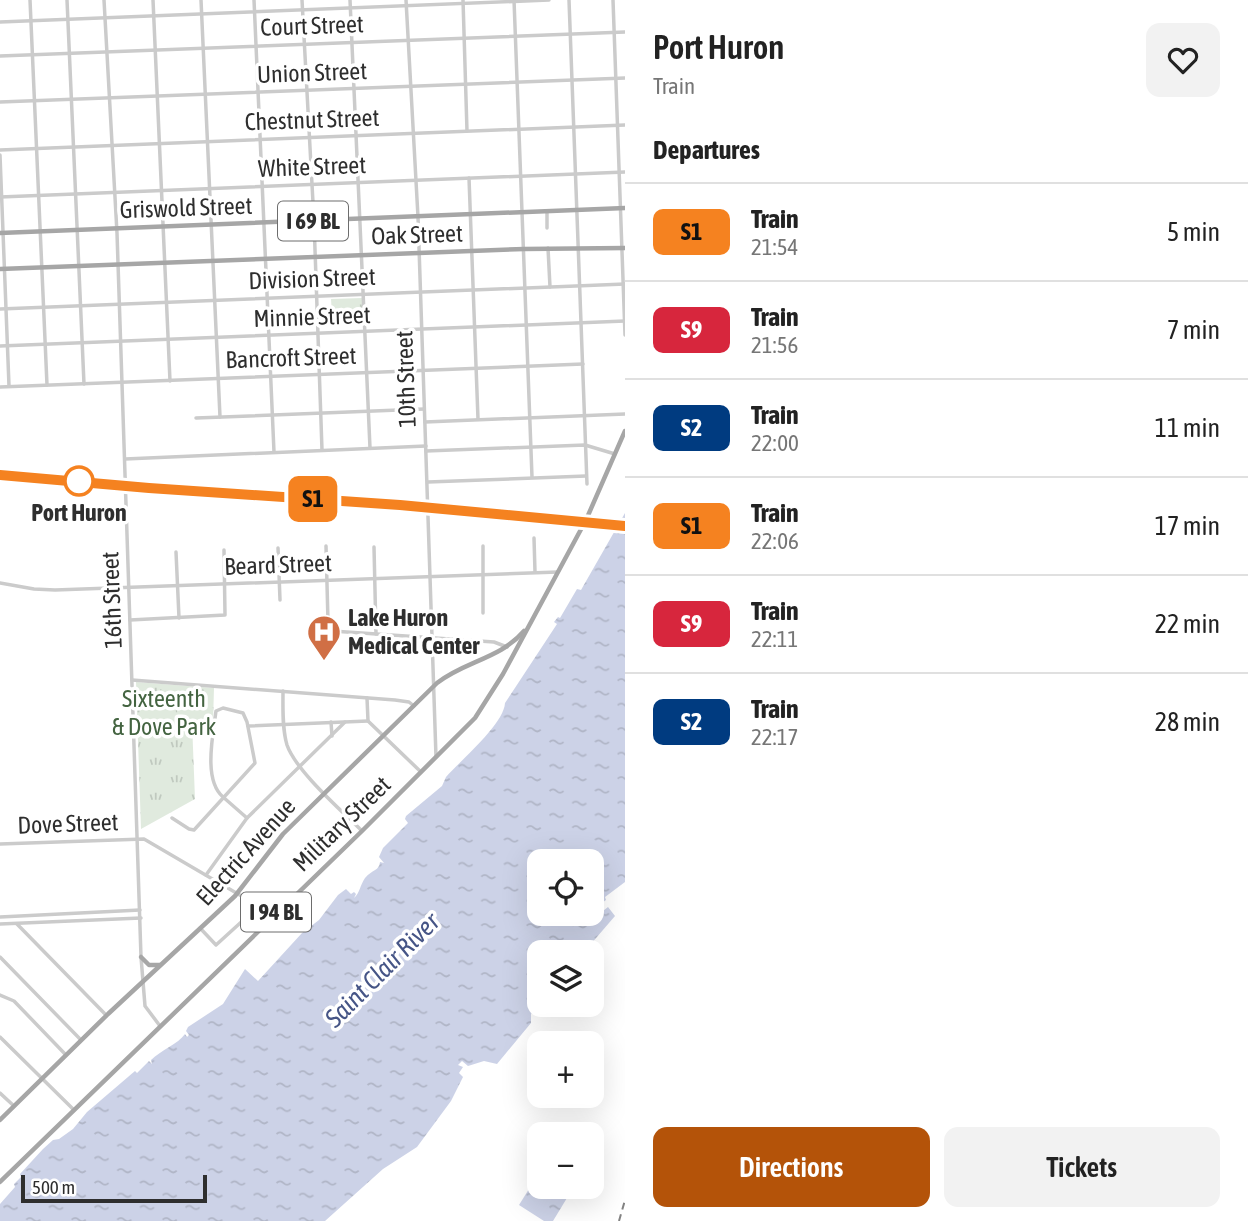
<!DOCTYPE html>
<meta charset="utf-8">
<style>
:root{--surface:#fff;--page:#f2f2f2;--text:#222;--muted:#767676;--line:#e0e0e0;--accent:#b45309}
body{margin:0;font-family:"Asap Condensed",sans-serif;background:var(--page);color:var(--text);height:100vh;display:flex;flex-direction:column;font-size:26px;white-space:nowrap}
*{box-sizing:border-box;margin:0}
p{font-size:23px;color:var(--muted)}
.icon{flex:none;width:38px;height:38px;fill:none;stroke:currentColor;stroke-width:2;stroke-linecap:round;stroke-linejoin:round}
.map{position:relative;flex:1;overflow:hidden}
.panel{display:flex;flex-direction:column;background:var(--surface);width:623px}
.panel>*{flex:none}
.badge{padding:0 14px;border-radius:10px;font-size:24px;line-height:46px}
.tools{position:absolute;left:527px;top:849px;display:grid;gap:14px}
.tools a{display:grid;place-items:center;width:77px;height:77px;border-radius:14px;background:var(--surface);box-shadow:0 7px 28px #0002;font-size:35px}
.scale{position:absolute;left:21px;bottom:18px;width:186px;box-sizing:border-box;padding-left:7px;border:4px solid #2e2e2e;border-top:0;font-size:19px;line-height:24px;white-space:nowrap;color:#2e2e2e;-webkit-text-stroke:5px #fff;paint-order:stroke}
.map>.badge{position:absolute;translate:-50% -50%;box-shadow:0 0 0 4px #fff}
h2{padding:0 28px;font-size:26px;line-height:63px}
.round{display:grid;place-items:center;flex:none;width:74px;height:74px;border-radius:14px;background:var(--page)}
.overview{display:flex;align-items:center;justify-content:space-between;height:119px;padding:0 28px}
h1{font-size:33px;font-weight:600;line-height:52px}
.primary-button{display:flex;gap:14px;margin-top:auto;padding:14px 28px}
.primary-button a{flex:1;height:80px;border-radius:14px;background:var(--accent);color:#fff;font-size:28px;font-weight:600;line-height:80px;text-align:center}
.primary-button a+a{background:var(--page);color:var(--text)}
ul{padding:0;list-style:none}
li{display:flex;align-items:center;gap:21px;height:98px;padding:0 28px;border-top:2px solid var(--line)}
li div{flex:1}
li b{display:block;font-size:26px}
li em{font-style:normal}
li .badge{min-width:77px;font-weight:700;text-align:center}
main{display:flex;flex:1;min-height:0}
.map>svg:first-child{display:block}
</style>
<main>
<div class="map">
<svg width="625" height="1221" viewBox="0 0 625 1221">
<defs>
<pattern id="park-tufts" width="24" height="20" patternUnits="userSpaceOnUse" patternTransform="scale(1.75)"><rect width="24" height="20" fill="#e0eade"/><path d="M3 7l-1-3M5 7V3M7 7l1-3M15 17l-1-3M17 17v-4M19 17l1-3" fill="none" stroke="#c0c9bf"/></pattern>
<pattern id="water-ripples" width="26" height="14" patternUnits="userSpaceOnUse" patternTransform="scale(1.75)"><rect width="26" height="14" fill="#ccd2e7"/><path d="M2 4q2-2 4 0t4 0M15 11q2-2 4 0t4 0" fill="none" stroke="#b0b5c6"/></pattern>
</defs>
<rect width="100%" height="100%" fill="#fff"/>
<!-- park -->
<g fill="url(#park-tufts)">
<path d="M362,298l1,17 -31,1 -1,-17z"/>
<path d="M136,682l78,6 -1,35 -21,-1 3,77 -54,30z"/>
</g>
<!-- pitch -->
<g fill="#e0eade">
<path d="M174,688c19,-1 32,5 38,24l-31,10 -3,-3z"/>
<path d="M172,689l3,32 -3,3 -32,-2c0,-21 11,-33 32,-33z"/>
</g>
<!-- water -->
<g fill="url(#water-ripples)" fill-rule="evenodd">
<path d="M625,513v369l-20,15 1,3 -7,5 2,3 -14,13 2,1 19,-15 7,9 -31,36h-45v51l-8,11v9l-34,41 -13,-3 -16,5 -6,-5 -4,4 5,2 -4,6 4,4 -12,24 -34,46 -34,22 -58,52h-325v-17l15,-17 -1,-3 7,-7 -1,-3 23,-25 10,-9 6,-1 14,-10 14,-17 48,-41 2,2 12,-12 3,3 -1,-4c10,-10 27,-16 34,-26l2,3 2,-2 -3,-4 2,-4 35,-23 22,-35 13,12 44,-48 17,-13 19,-25 8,-6 5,5 3,-2 2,2 -2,4c6,-5 6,-13 11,-20 8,-9 14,-7 15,-16l4,1 -5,-6 4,-9 25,-25 -3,-4 1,-3 36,-30 4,-9c14,-16 58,-53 59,-74l52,-79 -3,-2 4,-5 2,1 17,-29 4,1zM539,861h53v53h-53z"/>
<path d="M539,1173v13l21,1 10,6 -17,28h-9l-25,-16z"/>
</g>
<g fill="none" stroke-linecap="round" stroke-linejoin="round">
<!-- minor -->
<g stroke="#cbcbcb" stroke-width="3.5">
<path d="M30,0l17,385"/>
<path d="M67,0l17,384"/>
<path d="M104,0l13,233 24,724 4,49 15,20"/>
<path d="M153,0l17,381"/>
<path d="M201,0l19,417"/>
<path d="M254,0l20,452"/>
<path d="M302,0l12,221 8,229"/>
<path d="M350,0l20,448"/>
<path d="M406,0l12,217 18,540"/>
<path d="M463,0l4,131"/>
<path d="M514,0l18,477"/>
<path d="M569,0l18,484"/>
<path d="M613,0l12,335"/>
<path d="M0,22l549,-22"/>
<path d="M0,56l625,-24"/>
<path d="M0,102l625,-24"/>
<path d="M0,150l625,-25"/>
<path d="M0,155l9,231"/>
<path d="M469,178l9,241"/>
<path d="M0,197l625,-25"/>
<path d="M547,212v16"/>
<path d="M548,248l2,39"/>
<path d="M0,309l625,-25"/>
<path d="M0,346l625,-25"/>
<path d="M0,387l583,-23"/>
<path d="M196,418l228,-9"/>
<path d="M425,422l200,-8"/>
<path d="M426,451l159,-6 30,9"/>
<path d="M125,459l301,-13"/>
<path d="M428,482l158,-6"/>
<path d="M534,538l1,34"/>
<path d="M326,546l2,76 4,9 162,11 13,5"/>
<path d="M374,547l2,87"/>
<path d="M278,548l2,52"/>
<path d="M176,552l3,66"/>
<path d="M0,583l34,6 21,1 503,-18"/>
<path d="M483,613v-67"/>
<path d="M130,620l95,-5 -1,-65"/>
<path d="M132,680l263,20 14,2 5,4"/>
<path d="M283,691c0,17 -1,37 4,54 9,26 55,66 75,86"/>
<path d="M367,698l1,23 53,51"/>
<path d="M331,722l1,14"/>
<path d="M248,726l120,-5"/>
<path d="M172,818l17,11 5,1 61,-67 -8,-41 -4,-9 -20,-5 -7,3c-3,24 -13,69 7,86l24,21"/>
<path d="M0,844l144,-5 130,76"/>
<path d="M206,875l41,-57 98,-96"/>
<path d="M0,917l140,-7"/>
<path d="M0,924l141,-6"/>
<path d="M17,924l89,91"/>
<path d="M200,928l16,17 43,-39"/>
<path d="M0,957l81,83"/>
<path d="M0,995l14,6 52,54"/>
<path d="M0,1037l73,72"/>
<path d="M0,1093l14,13"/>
</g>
<!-- major -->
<g stroke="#a6a6a6" stroke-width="4.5">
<path d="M0,233l625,-25"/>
<path d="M0,269l524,-20 101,-1"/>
<path d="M141,957l8,8h11"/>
<path d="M0,1120l108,-106 127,-118 48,-62 154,-151c28,-22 63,-24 87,-52"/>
<path d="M0,1182l362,-351 113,-113 28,-44 83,-154 39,-89"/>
</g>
<!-- rail -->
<g stroke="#838383" stroke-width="2" stroke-dasharray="7 5" stroke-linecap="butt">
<path d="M0,475l149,13 251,16"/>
<path d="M619,1221l6,-21"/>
</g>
</g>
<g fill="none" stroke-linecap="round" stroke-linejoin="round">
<!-- line casing -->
<g stroke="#fff" stroke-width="16">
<path id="line" d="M0,475l149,13 251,17 225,21"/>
</g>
<!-- line -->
<use href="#line" stroke="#f58220" stroke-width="10"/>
</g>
<!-- icons -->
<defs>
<g id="hospital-pin" transform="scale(1.75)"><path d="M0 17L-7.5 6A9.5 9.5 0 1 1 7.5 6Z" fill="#d06f45" stroke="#fff"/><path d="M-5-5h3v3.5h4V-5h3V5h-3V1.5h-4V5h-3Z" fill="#fff"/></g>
</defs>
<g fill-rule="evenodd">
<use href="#hospital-pin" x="324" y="632"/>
</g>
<!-- markers -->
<circle fill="#fff" stroke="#f58220" stroke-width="3.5" cx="79" cy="481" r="14"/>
<g text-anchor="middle" stroke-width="7" stroke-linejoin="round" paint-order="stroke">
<!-- shield labels -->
<g fill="#fff" stroke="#6d6d6d" stroke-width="2">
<rect x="278" y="201.5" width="70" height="39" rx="5"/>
<rect x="241" y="892.5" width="70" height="39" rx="5"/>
</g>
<g font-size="23" font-weight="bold" fill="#2e2e2e">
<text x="313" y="229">I 69 BL</text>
<text x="276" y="920">I 94 BL</text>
</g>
<!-- street labels -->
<g font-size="24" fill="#2e2e2e" stroke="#fff">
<text transform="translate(312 26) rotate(-2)" y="8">Court Street</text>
<text transform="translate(312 73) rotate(-2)" y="8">Union Street</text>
<text transform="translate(312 120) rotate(-2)" y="8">Chestnut Street</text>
<text transform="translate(312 167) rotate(-2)" y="8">White Street</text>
<text transform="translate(186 208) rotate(-2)" y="8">Griswold Street</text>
<text transform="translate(417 235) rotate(-2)" y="8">Oak Street</text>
<text transform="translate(312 279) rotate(-2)" y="8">Division Street</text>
<text transform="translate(312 317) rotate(-2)" y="8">Minnie Street</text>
<text transform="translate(291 358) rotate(-2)" y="8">Bancroft Street</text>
<text transform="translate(406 379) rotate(-92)" y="8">10th Street</text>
<text transform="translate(278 565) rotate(-2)" y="8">Beard Street</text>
<text transform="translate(112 600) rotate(-92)" y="8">16th Street</text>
<text transform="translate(68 824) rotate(-2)" y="8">Dove Street</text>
<text transform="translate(342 824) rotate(-44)" y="8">Military Street</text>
<text transform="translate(246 852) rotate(-48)" y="8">Electric Avenue</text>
</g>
<!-- stop labels -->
<g font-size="24" font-weight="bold" fill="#2e2e2e" stroke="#fff">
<text x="79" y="521">Port Huron</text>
</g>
<!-- poi labels -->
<g font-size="24" font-weight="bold" fill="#2e2e2e" stroke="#fff" text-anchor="start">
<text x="348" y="626">Lake Huron<tspan x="348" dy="28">Medical Center</tspan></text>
</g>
<!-- park labels -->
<g font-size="24" fill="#446441" stroke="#fff">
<text x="164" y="707">Sixteenth<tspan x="164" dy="28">&amp; Dove Park</tspan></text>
</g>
<!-- water labels -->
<g font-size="26" font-style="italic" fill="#465586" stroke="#fff">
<text transform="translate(382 970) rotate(-45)" y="9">Saint Clair River</text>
</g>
</g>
</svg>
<div class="tools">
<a><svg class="icon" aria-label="locate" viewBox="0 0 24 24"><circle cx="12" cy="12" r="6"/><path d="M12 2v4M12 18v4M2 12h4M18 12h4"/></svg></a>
<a><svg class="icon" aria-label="layers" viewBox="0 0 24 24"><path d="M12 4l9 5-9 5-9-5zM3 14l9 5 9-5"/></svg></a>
<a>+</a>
<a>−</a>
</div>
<div class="scale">500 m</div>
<b class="badge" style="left:313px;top:499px;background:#f58220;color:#111">S1</b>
</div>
<section class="panel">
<div class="overview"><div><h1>Port Huron</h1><p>Train</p></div><a class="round"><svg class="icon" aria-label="heart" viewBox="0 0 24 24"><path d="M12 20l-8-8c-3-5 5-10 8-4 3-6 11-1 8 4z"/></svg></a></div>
<h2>Departures</h2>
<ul>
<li><span class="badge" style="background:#f58220;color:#111">S1</span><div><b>Train</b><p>21:54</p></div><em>5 min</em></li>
<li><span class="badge" style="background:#d7263d;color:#fff">S9</span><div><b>Train</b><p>21:56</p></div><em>7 min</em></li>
<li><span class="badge" style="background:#003b80;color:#fff">S2</span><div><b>Train</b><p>22:00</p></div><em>11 min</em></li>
<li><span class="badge" style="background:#f58220;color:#111">S1</span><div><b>Train</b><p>22:06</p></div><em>17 min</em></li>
<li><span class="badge" style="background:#d7263d;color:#fff">S9</span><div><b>Train</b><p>22:11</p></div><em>22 min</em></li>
<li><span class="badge" style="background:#003b80;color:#fff">S2</span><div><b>Train</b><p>22:17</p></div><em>28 min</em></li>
</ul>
<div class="primary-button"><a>Directions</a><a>Tickets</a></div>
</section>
</main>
